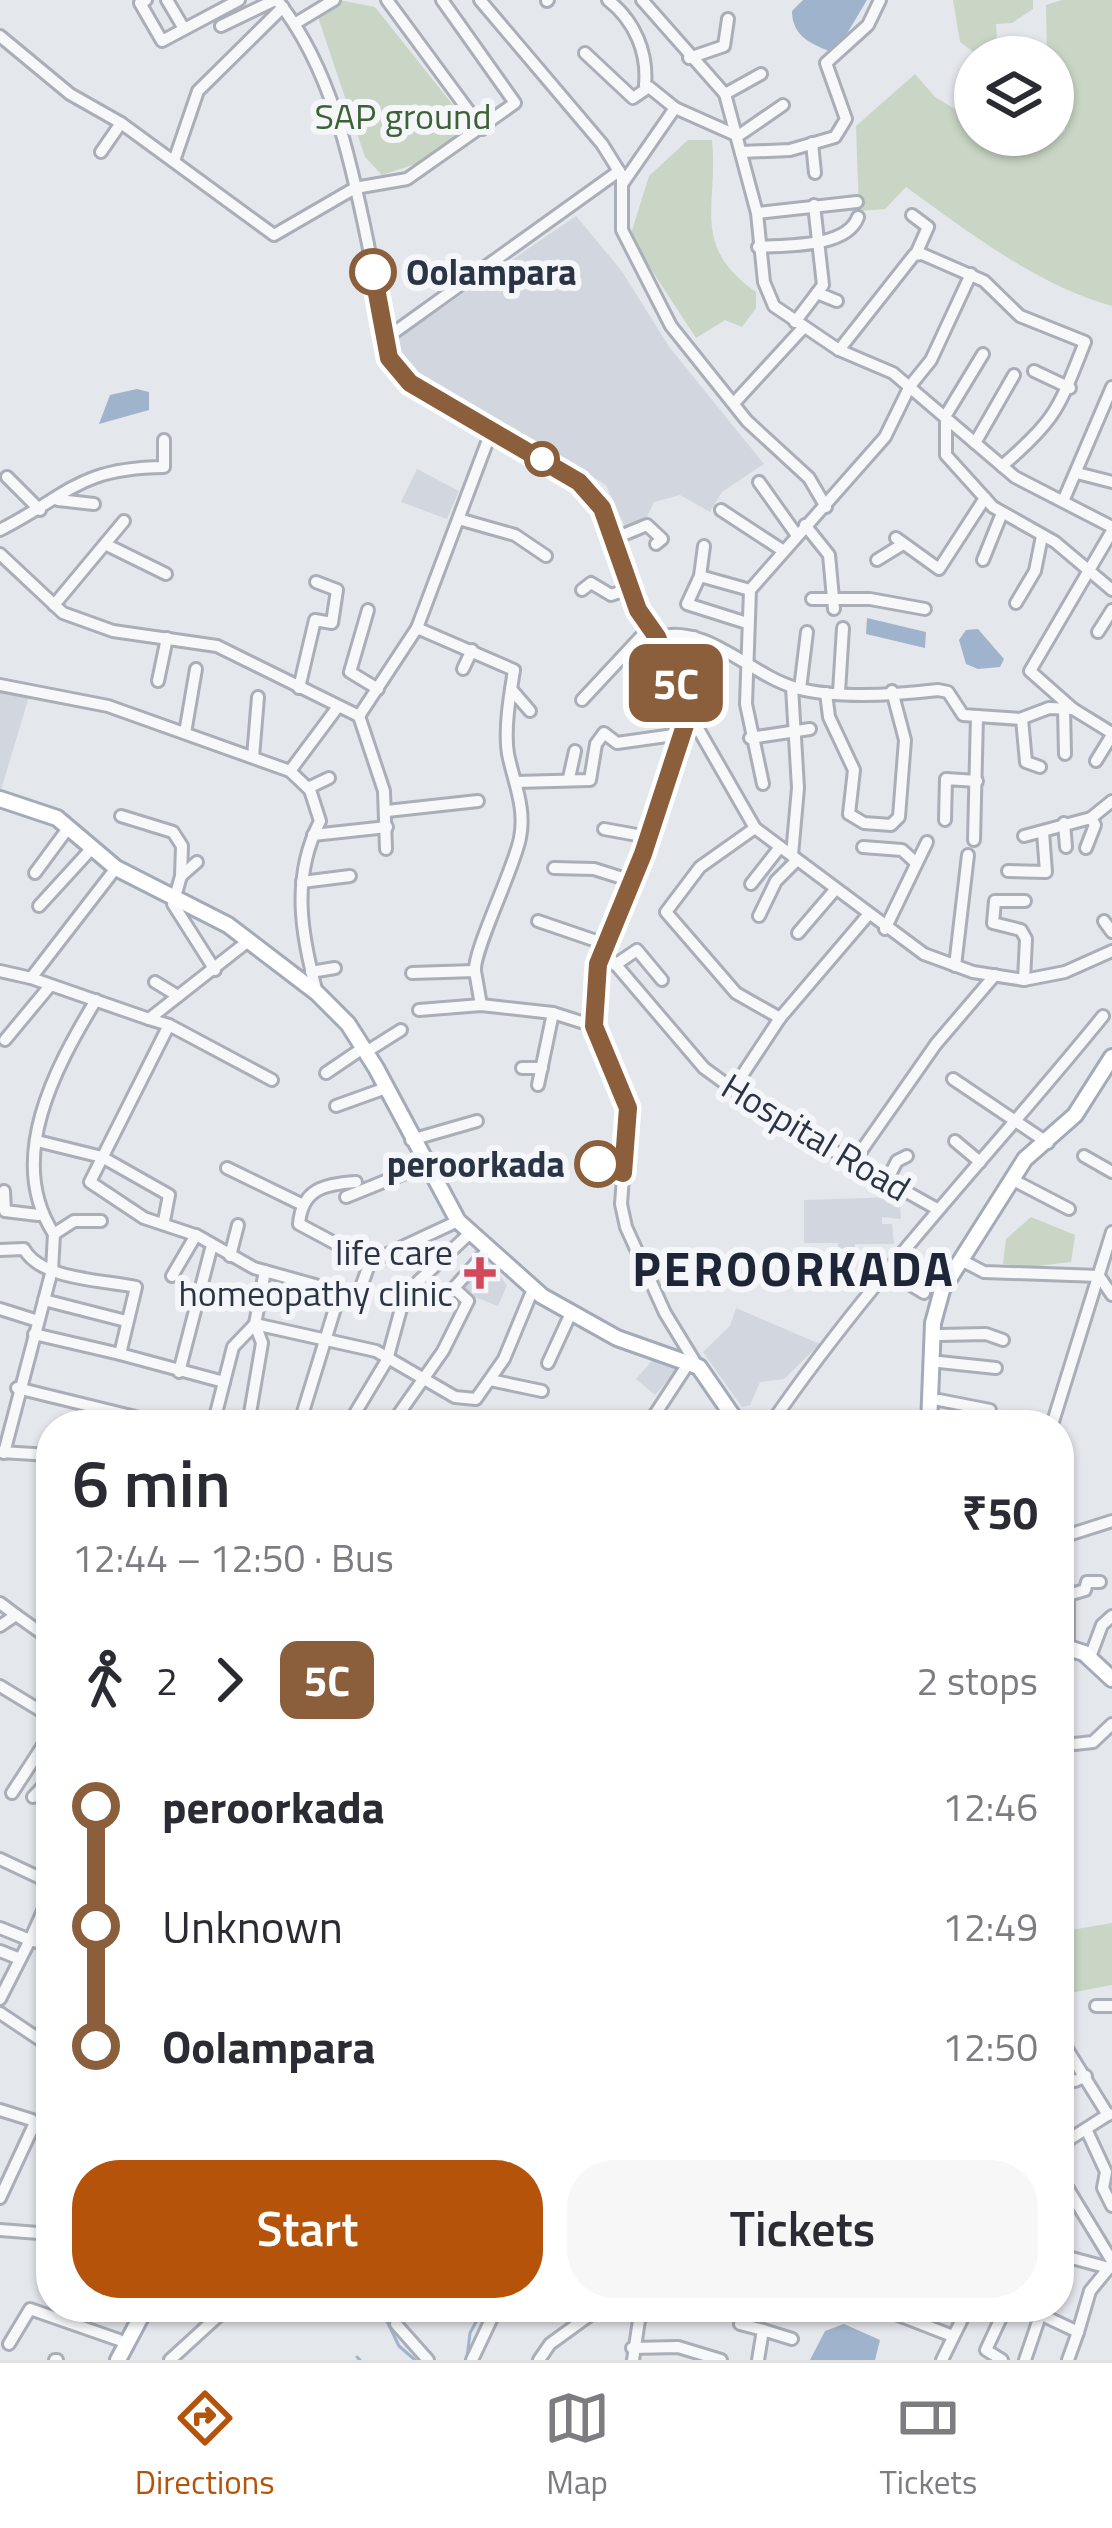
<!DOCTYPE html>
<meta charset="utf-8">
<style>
:root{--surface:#fff;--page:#f7f7f7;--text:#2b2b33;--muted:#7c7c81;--line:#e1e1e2;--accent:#b45309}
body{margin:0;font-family:"Titillium Web",sans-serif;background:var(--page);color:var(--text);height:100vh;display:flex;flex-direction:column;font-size:45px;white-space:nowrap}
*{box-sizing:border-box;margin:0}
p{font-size:39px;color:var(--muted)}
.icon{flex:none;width:66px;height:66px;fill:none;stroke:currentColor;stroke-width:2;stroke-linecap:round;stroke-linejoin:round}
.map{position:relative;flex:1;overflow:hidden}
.sheet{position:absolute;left:36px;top:1410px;width:1038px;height:912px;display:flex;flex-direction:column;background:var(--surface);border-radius:48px;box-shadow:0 3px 9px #0004}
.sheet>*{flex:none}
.badge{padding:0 24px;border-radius:18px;font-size:42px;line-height:78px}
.buttons{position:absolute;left:954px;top:36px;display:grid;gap:24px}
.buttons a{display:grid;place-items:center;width:120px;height:120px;border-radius:50%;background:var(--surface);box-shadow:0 3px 9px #0004;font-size:60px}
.map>.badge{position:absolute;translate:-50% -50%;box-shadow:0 0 0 6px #fff}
.legs{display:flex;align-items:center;gap:18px;height:132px;padding:0 36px;font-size:39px}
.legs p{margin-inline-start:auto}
.overview{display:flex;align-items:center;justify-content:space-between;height:204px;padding:0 36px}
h1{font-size:66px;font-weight:600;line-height:90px}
.button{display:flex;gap:24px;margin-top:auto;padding:24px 36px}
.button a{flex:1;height:138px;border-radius:48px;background:var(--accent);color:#fff;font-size:48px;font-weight:600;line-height:138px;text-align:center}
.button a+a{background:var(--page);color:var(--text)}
ul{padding:0 36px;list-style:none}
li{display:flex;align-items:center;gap:42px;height:120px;font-size:45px}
li i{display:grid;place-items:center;width:18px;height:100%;margin:0 15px;background:currentColor}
li i::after{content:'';width:30px;height:30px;margin:-15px;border:9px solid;border-radius:50%;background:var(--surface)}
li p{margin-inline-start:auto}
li:first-child i{background:linear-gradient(#0000 50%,currentColor 0)}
li:last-child i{background:linear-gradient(currentColor 50%,#0000 0)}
.dock{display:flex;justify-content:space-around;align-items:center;height:168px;border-top:3px solid var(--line);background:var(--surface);font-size:33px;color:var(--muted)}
.dock a{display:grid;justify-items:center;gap:6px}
.dock .selected{color:var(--accent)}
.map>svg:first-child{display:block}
</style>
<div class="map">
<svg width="1112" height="2360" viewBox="0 0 1112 2360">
<rect width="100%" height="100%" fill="#e4e7ec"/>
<!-- built -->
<g fill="#d2d6de">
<path d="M576,216l45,54 49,78 94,116 -42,28 -12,20 -30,-17 -26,7 -8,17 -21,8 -19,-42 -44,-28 -131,-61 -37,-55z"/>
<path d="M417,469l42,22 -12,28 -46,-17z"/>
<path d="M0,688l30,5 -29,97h-1z"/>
<path d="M899,1197l2,22 -19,-2v7h10l2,20h-39v10l-17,1v-12h-34v-43z"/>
<path d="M476,1247l31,38 -9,21 -43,-17z"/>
<path d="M736,1308l84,36 -36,35 -24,3 -10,23 -8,2 -39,-55 27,-26z"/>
<path d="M656,1356l23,11 -24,28 -19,-16z"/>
</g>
<!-- green -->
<g fill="#c9d6c5">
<path d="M339,0l36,7 85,107 8,22 -43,25 -43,14 -17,-18 -46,-137 -1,-12z"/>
<path d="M953,0h80v9l-21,14 -16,1 2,33h-18l-20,-15z"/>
<path d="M1062,0h50v306c-74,-20 -145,-75 -206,-119l-21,22 -26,2 -3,-85 59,-52 20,23 40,24v14l73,9 17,-13 -1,-19 -11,-3v-52h-30l24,-2 -1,-50z"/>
<path d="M688,140h24c7,64 -23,105 44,152v16l-14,19 -17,-7 -29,18 -66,-101 19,-61z"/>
<path d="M1031,1217l44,18 -4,27 -42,5 -26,-3 3,-25z"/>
<path d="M1112,1923v62l-53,10v-63z"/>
</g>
<!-- water -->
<g fill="#9fb4cc">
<path d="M803,0h64l-25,42 -13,9c-21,-8 -37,-17 -37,-40z"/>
<path d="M137,389l12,3v18l-50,14 11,-29z"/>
<path d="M867,618l59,14 -1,16 -59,-14z"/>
<path d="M978,629l26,30 -4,8 -22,2 -12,-5 -7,-24 7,-10z"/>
<path d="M844,2324l36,16 -5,20h-65l15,-29z"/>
</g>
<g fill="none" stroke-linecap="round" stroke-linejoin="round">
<!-- stream -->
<g stroke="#9fb4cc" stroke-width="3">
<path d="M380,2307l19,39 16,14"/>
<path d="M357,2357l3,3"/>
<path d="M467,2358l3,-25 14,-26"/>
</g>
<!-- minor casing -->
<g stroke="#a9aeb7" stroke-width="16">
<g id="minor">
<path d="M146,0l-6,3 22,38 77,-41"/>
<path d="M167,0l16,27"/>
<path d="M277,0c54,67 74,161 91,244 9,49 9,101 42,140l179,107c27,35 29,82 50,121 19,33 35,65 50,101l-46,140 -45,111 -4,62 34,82 -7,96 5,23 39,86 33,54"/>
<path d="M387,0l95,129"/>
<path d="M480,0l122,144 20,32v54l49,96 76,95 62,57 17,29"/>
<path d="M608,0c27,21 40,53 37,85"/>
<path d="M642,0l83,94 32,119 7,69 10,24 65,44 54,23 122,104 97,50"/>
<path d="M547,1l1,-1"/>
<path d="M296,23l38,-23"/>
<path d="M221,26l54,-26"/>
<path d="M0,36l70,58 51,29"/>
<path d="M585,53l48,45 16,-11 26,21 63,28 45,-31"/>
<path d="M689,58l35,-12 4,-27"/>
<path d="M725,94l36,-20"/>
<path d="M812,143l3,30"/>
<path d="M101,152l20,-29 153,112 81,-47 52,-9 108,-76 -73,-103"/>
<path d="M741,152l49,-2 45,-13 11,-18 -20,-56 42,-38 12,-25"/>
<path d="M174,161l24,-70 85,-84"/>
<path d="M623,183l52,-75"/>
<path d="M757,213l100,-11"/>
<path d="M912,215l16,12 -12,27"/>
<path d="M758,247c28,-2 89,1 100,-30"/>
<path d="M817,293l20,8"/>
<path d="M795,322l28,-37 -9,-80"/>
<path d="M385,339l234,-168"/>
<path d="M839,350l75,-95 8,-1 62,27 36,35 65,26c-26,65 -27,76 -83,124"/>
<path d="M983,354l-37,61v40l47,52 62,35 57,48"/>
<path d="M1034,371l36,17"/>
<path d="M735,402l68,-74"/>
<path d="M975,443l39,-68"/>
<path d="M1077,473l35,9"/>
<path d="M7,477l33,33"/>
<path d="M759,482l37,52"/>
<path d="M1064,499l48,-112"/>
<path d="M58,500l36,4"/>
<path d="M721,510l61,40"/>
<path d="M462,520l53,15 31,21"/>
<path d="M805,525l24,30 5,54"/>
<path d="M0,530c70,-36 79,-62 164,-63v-27"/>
<path d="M896,538l43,31 46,-71"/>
<path d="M613,539l34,-14 15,14 -6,5"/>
<path d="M107,545l59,29"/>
<path d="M704,546l-4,30 50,14"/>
<path d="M0,554l63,59 50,18 104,15 142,70 58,-88 74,-196"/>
<path d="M877,560l26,-16"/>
<path d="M983,560l19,-47"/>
<path d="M700,576l-13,28 60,19"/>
<path d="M582,590l9,-7 20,12 20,-7"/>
<path d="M812,599h58l55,10"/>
<path d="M1016,603l19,-32 7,-35"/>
<path d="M54,605l70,-84"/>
<path d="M368,610l-18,62 28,17"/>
<path d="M417,628l97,42c-4,25 -10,59 -6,84 6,29 18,54 12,84 -6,31 -47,113 -45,133"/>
<path d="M1098,632l14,-22"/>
<path d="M657,637c50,-14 93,38 139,51 42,11 100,7 142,2l10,2 15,23 57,4 29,-11 24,1 39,24"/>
<path d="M670,668l24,-31"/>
<path d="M463,669l9,-19"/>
<path d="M158,681l9,-43"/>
<path d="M0,685l108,21 182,65 20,19 10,31c-29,57 -19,113 -3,172"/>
<path d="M792,687l6,101 -6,67"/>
<path d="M299,688l16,-68 17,3 5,-33 -21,-8"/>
<path d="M511,689l19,22"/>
<path d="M800,689l7,-57"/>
<path d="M839,692l4,-64"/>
<path d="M826,693l3,24 25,53 -5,44 15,9 27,2 8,-8 6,-77 -13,-49"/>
<path d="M582,700l68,-73"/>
<path d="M1064,708l1,46"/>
<path d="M1073,709l-43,-38 82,-140"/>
<path d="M689,713l66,115 169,126 49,18 51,8 41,-8 47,-21"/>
<path d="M359,716l25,75 2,58"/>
<path d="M1022,719l4,43 14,5"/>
<path d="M185,733l11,-64"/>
<path d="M750,738l60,-9"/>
<path d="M253,757l5,-60"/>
<path d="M1096,761l16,-26"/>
<path d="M290,771l47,-63"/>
<path d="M569,778l6,-27"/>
<path d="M516,782l74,-2 6,-36 8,-11 13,10 64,-9"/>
<path d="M763,784l-17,-80 4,-114 135,-153 25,-51 21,-26 40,-86"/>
<path d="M308,788l21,-10"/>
<path d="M387,811l91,-10"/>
<path d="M121,816l52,16 9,14 -1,30"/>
<path d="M945,820l1,-41 31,2"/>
<path d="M1064,823l2,24"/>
<path d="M755,828l-55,39 -34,45 70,81 44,25"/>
<path d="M604,829l44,8"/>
<path d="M313,835l74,-8"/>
<path d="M1024,836l67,-18 21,-17"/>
<path d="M974,840l3,-124"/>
<path d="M863,847l39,3 12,11"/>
<path d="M1086,848l9,-23 -4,-7"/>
<path d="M197,862l-16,14 -8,28 42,66"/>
<path d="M116,868l-85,110 118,41"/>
<path d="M554,868l40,1 38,12"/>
<path d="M1008,871l38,1 -3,-40"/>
<path d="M35,873l34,-46"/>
<path d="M302,882l48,-6"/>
<path d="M751,884l29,-37"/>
<path d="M39,906l54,-59"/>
<path d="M759,916l17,-35 21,-21"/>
<path d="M538,921l70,24"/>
<path d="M1104,921l8,11"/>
<path d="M885,929l42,-87"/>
<path d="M798,933l36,-42"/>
<path d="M247,942l-98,77 20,6 -79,157 54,36 54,18 56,32 86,24 20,-2 10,-28 88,-41"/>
<path d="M605,952l99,116 59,43 174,98"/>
<path d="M615,965l22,-15 25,30"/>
<path d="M955,966l13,-111"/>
<path d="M0,971l31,7"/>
<path d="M311,972l24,-4"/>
<path d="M412,973l63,-2 6,34"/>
<path d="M1024,980l2,-41 -5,-9 -28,-7 2,-22h30"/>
<path d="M155,982l23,14"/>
<path d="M419,1010l62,-5 72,8 41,13"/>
<path d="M169,1025l103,55"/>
<path d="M5,1040l44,-53"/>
<path d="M366,1052l35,-22"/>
<path d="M522,1068h20"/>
<path d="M326,1073l37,-25"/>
<path d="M953,1079l95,64"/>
<path d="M538,1085l15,-72"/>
<path d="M733,1089l47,-71 88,-103"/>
<path d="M336,1106l50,-18"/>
<path d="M411,1140l66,-19"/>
<path d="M37,1141l65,16 67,38 -5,26"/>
<path d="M955,1141l25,21"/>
<path d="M1084,1156l28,16"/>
<path d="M852,1164l84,-120 59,-69"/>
<path d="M227,1168l74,36"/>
<path d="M356,1182c-32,2 -54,7 -57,42l71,38"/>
<path d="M1019,1183l50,26"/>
<path d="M885,1184l12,-23 10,-5"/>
<path d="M4,1191l1,20 33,4"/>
<path d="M346,1197l79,-32"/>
<path d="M54,1234l20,-13h27"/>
<path d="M0,1250l24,-1c17,31 80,31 112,38l-16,67 104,28 -11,43"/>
<path d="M230,1256l8,-31"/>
<path d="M961,1260l23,12 115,4 13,19"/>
<path d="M884,1269l40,24"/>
<path d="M172,1276l24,-41"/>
<path d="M44,1300l82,21"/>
<path d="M0,1309l38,12"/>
<path d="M34,1334l86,20"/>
<path d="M940,1335l46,-1 17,6"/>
<path d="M939,1362l57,6"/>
<path d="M548,1363l23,-50"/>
<path d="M179,1372l33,-127"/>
<path d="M490,1380l52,11"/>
<path d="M224,1382l9,-35 22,-23 121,27 79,46 21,2 28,-40 29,-70"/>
<path d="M17,1388l151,37"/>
<path d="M939,1400l51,10"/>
<path d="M248,1425l14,-82 -7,-19 10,-53"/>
<path d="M299,1425l41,-133"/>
<path d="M348,1425l39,-65 18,-66 64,-60"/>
<path d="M391,1425l52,-74 25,-50 -14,-13 33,-37"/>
<path d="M648,1425l40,-61"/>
<path d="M770,1425c100,-146 222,-272 333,-409"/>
<path d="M1052,1425l60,-193"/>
<path d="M0,1452l51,3"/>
<path d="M4,1453l48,-183 2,-36c-49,-74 1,-166 42,-234"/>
<path d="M49,1523l2,-33"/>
<path d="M1059,1538l53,-17"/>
<path d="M0,1603l16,12 -16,11"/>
<path d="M16,1615l35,25"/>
<path d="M1068,1645v-50l17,-5 2,-8h13"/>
<path d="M1090,1657l12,-32 10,-9"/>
<path d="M0,1686l51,31"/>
<path d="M1059,1739l6,6 28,-3 19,-18"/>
<path d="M12,1793l39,-60"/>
<path d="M33,1797l18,-19"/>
<path d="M0,1859l51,24"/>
<path d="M0,1928l30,12 21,-47"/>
<path d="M0,1951l20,8"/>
<path d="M0,1999l30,-59 21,6"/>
<path d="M1096,2006h16"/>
<path d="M0,2013l51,34"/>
<path d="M1059,2036l49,79"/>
<path d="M1059,2073l16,8 11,-5"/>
<path d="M0,2110l32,10 2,5 -34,73"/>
<path d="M1087,2131l19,41 -3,16 9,18"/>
<path d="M1059,2146l50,-32"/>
<path d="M1059,2174l53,87"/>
<path d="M0,2230l51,4"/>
<path d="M1059,2265l9,-8 41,11"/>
<path d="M878,2307l72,28"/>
<path d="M1025,2307l53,25 -10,28"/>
<path d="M396,2324l32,36"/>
<path d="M740,2324l23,6"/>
<path d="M1078,2332l12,-41 18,-22"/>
<path d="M9,2344l21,-35 89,31"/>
<path d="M632,2348l46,-1 43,13"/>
<path d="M55,2360h2"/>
<path d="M170,2360l58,-53"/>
<path d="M472,2360l25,-53"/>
<path d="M539,2360l11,-16 51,-37"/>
<path d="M633,2360l8,-53"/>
<path d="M758,2360l5,-30 29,9"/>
<path d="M942,2360l26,-53"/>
<path d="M1002,2360l-16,-10 20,-43"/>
<path d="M1025,2360l18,-53"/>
</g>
</g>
<!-- major casing -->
<g stroke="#a3abb8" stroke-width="20">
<g id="major">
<path d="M0,799l57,19 59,50 112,57 89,68 31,31 28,44 82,153 84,75 75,42 82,29 40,58"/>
<path d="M929,1425l4,-102 9,-33 83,-131 50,-44 37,-58"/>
<path d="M1059,1645l25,8 28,26"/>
<path d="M118,2360l28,-53"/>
</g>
</g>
<!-- minor -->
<use href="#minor" stroke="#f7f8fa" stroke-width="10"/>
<!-- major -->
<use href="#major" stroke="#fff" stroke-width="14"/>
</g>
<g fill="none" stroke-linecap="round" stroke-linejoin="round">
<!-- line-1 casing -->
<g stroke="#fff" stroke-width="27">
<path id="line-1" d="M373,272l16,86 21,25 169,99 23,26 36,102 19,27 32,76 -46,141 -45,110 -4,62 34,82 -5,65 -25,-9"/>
</g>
<!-- line-1 -->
<use href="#line-1" stroke="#8b5e3c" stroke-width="18"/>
</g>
<!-- markers -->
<g fill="#fff" stroke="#8b5e3c" stroke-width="6">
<circle cx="373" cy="272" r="21"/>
<circle cx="542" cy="459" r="15"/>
<circle cx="598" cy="1164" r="21"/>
</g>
<path fill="#d1495b" stroke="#f4f6f9" stroke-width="4.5" d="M474 1255h12v12h12v12h-12v12h-12v-12h-12v-12h12z"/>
<g text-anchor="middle" stroke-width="12" stroke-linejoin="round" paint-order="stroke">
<!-- park labels -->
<g font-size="36" fill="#3f6138" stroke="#f4f6f9">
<text x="403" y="129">SAP ground</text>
</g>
<!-- stop labels -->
<g font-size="36" font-weight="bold" fill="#2b3445" stroke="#f4f6f9" text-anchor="start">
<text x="406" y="285">Oolampara</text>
<text x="565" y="1177" text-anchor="end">peroorkada</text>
</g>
<!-- street labels -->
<g font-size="36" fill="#2b3445" stroke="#f4f6f9">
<text transform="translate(816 1137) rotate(31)" y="13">Hospital Road</text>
</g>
<!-- poi labels -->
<g font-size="36" fill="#2b3445" stroke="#f4f6f9" text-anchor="end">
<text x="453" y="1265">life care<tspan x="453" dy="41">homeopathy clinic</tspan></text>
</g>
<!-- district labels -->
<g font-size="48" font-weight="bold" letter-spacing="3" fill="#1d2536" stroke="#f4f6f9">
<text x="794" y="1286">PEROORKADA</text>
</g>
</g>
</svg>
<div class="buttons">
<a><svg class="icon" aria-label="layers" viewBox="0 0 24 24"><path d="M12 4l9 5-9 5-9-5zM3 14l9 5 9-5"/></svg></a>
</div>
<b class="badge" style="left:676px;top:683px;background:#8b5e3c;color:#fff">5C</b>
<section class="sheet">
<div class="overview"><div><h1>6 min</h1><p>12:44 – 12:50 · Bus</p></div><b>₹50</b></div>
<div class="legs"><svg class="icon" aria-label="walk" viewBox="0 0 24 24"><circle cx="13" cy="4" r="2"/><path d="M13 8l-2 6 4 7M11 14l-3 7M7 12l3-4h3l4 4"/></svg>2<svg class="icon" aria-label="forward" viewBox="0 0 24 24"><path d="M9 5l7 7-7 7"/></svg><b class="badge" style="background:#8b5e3c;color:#fff">5C</b><p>2 stops</p></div>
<ul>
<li><i style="color:#8b5e3c"></i><b>peroorkada</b><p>12:46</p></li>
<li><i style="color:#8b5e3c"></i><span>Unknown</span><p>12:49</p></li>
<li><i style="color:#8b5e3c"></i><b>Oolampara</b><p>12:50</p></li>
</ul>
<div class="button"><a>Start</a><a>Tickets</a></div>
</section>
</div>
<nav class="dock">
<a class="selected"><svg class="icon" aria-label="directions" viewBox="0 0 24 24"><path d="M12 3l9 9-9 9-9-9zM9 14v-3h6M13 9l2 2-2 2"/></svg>Directions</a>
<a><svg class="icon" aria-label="map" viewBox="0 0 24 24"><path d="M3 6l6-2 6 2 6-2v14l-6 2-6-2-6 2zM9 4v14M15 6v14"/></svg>Map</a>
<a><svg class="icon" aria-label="tickets" viewBox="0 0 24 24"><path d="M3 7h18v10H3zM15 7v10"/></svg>Tickets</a>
</nav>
